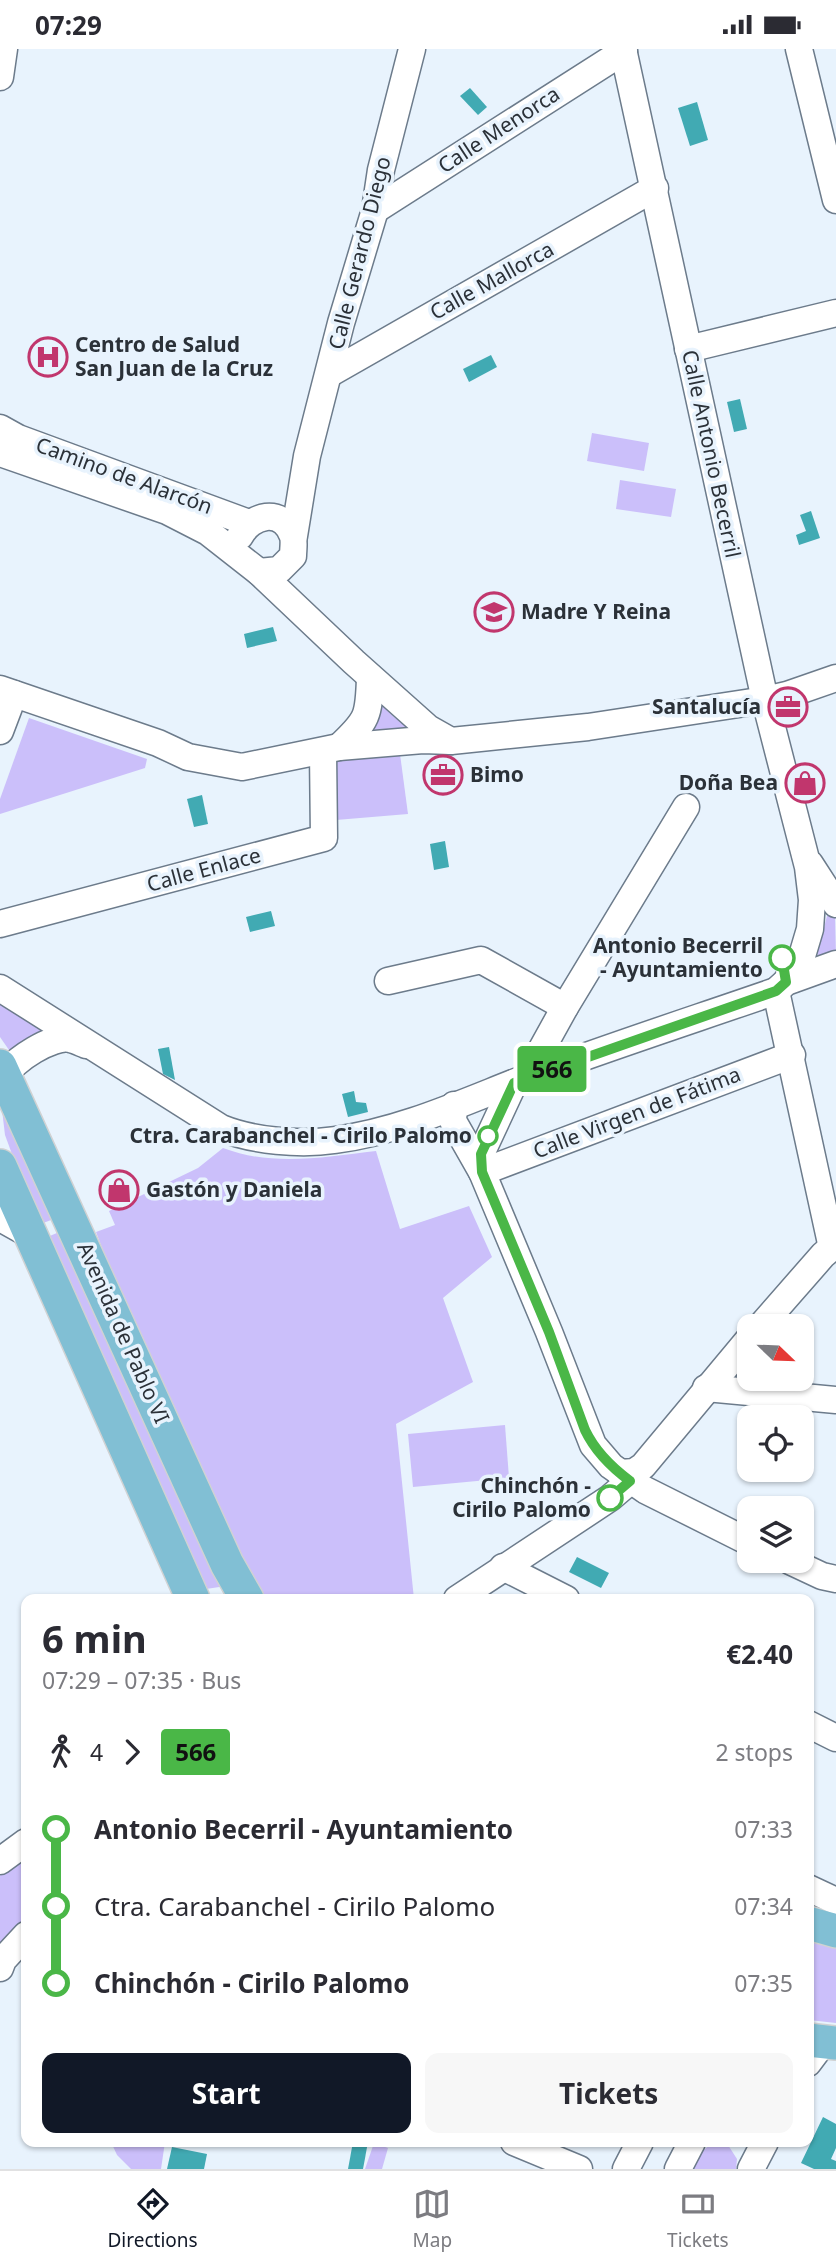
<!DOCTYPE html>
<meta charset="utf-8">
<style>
:root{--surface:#fff;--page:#f7f7f7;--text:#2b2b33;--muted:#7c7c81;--line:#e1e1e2;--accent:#111827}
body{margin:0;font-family:"Noto Sans",sans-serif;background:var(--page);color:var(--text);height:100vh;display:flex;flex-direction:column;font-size:26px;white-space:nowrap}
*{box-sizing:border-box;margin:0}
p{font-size:23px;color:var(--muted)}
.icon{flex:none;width:38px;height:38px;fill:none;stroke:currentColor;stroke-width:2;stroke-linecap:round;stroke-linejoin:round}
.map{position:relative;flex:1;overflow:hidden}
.panel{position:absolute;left:21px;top:1545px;width:793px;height:553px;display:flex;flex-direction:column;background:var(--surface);border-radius:14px;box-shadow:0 2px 5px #0004}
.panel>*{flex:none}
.badge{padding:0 14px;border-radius:5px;font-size:24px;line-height:46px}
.needle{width:46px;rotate:113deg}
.tools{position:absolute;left:737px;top:1265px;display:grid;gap:14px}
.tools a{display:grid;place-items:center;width:77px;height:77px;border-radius:14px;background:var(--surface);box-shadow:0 2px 5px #0004;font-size:35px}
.map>.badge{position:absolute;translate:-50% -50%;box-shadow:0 0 0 4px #fff}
.legs{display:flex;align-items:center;gap:10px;height:77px;padding:0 21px;font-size:23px}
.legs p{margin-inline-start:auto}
.headline{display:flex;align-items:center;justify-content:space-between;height:119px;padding:0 21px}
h1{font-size:38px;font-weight:700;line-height:52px}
.button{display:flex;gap:14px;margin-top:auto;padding:14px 21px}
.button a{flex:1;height:80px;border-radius:14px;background:var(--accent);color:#fff;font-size:28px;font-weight:700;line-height:80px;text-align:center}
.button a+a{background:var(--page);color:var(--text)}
ul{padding:0 21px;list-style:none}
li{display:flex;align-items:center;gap:24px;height:77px;font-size:26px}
li i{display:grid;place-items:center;width:10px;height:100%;margin:0 9px;background:currentColor}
li i::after{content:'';width:18px;height:18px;margin:-9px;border:5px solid;border-radius:50%;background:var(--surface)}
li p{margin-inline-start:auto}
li:first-child i{background:linear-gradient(#0000 50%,currentColor 0)}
li:last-child i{background:linear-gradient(currentColor 50%,#0000 0)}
.status{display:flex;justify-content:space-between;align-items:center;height:49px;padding:0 35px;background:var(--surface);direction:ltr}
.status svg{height:19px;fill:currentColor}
.tab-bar{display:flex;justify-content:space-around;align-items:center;height:98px;border-top:2px solid var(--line);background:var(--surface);font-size:19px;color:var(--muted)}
.tab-bar a{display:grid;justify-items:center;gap:4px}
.tab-bar .on{color:var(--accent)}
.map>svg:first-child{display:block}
</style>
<div class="status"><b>07:29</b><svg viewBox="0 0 49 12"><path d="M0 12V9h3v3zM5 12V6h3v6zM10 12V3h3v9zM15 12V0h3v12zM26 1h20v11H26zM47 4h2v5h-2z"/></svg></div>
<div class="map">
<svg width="836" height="2120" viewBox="0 0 836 2120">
<rect width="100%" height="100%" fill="#e8f3fd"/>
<!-- green -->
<g fill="#cbbffa">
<path d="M592,384l57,10 -5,28 -57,-10z"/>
<path d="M620,431l56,9 -5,28 -55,-8z"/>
<path d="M378,652l16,16 17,13 -25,-1 -18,5z"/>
<path d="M29,669l118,41 -2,9 -145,46v-15z"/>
<path d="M400,705l8,60 -72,6 -2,-60z"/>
<path d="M835,866l1,41 -13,4 -6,-6 10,-38z"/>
<path d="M0,950l52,34 -43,17 -9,-13z"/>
<path d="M0,1044l59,124 -21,8 -33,-90z"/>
<path d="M223,1099c50,19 101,9 153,3l24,78 69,-23 23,51 -49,41 30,84 -77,42 18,175h-149l-7,-7 -144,-313 -18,-47 19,-7 -6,-14 89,-43z"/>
<path d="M64,1181l162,356 -20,3 -161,-351z"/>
<path d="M505,1376l4,53 -96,9 -5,-53z"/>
<path d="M26,1805v69l-26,27v-74z"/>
<path d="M808,1886l28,9v79l-27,-3z"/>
<path d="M111,2093h54l-4,27h-30l-14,-14z"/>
<path d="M374,2094l14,5 -6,21h-17z"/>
<path d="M711,2095l17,1 9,14 -1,10h-48l6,-11z"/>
</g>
<!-- water -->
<g fill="#41aab3">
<path d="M470,39l17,19 -9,8 -18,-19z"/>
<path d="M697,53l11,38 -18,6 -12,-38z"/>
<path d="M491,306l6,12 -28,15 -6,-13z"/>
<path d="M740,350l7,30 -13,3 -7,-30z"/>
<path d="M811,462l9,27 -21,7 -3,-10 10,-4 -6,-16z"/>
<path d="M273,578l4,14 -30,7 -3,-14z"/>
<path d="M202,746l6,29 -14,3 -7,-28z"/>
<path d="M445,792l4,26 -15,3 -4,-26z"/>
<path d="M271,862l4,15 -25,6 -4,-15z"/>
<path d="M169,998l6,33 -12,-6 -5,-25z"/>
<path d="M354,1042l2,11 10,1 2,9 -20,5 -6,-23z"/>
<path d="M577,1508l32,16 -8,15 -32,-16z"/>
<path d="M823,2068l13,7v24l-5,11 5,2v8h-22l-13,-6z"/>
<path d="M353,2093h15l-5,27h-15z"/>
<path d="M172,2098l35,7 -3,15h-37z"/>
</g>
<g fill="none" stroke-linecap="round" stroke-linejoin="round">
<!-- minor casing -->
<g stroke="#6c7b8b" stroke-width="29">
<g id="minor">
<path d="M623,0l142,651 43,167 4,33 -2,29 -8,27 -16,26"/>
<path d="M799,0l37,151"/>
<path d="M0,28l4,-28"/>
<path d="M375,161l249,-159"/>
<path d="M688,300l148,-36"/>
<path d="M329,325l326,-186"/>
<path d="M0,379l18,10 231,85"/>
<path d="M0,404l167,58 41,21 51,40 95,90 74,66 23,13 137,-14 177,-27 22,-5 49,-17"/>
<path d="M240,487c11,-21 41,-29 52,-2 3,6 1,15 1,22l-14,14 -20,2"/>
<path d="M294,487l13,-80 34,-133 34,-113 6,-40 31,-121"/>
<path d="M0,640l158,54 30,14 54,10 97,-20 84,-7 27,1"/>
<path d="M0,682l14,-37"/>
<path d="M339,698c29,-27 30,-31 31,-70"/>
<path d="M810,815l26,40"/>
<path d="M0,875l324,-86 -1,-86"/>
<path d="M388,932l93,-21 84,47"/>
<path d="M0,939l221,140c32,13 79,17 114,12 68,-9 133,-40 196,-64 81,-30 164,-57 245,-85l10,-9 50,-18"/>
<path d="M776,942l56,257"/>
<path d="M541,1024l-2,-19 26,-47 121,-200"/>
<path d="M0,1042c1,-4 2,-11 5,-15 8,-16 48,-41 65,-37 5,1 11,4 16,6"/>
<path d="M454,1056l-1,16 29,51 67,160 44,113 18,21 34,24 104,52"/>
<path d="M481,1105l33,-71"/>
<path d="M482,1123l310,-117"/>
<path d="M0,1169l29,16"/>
<path d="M760,1278l63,-72 13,-11"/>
<path d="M706,1339l130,12"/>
<path d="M620,1424l14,-1 9,-6 106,-127"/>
<path d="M790,1512l32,15 14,3"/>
<path d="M503,1518l63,32"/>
<path d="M457,1550l153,-101 20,-17"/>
<path d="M808,1675l28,14"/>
<path d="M0,1812l26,-19"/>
<path d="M808,1839l28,13"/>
<path d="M0,1919l3,-8 23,-25"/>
<path d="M808,2014l15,-20"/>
<path d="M514,2093l65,27"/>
<path d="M626,2120l14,-27"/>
<path d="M678,2120l14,-27"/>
<path d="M751,2120l14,-27"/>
</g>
</g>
<!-- major casing -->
<g stroke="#d0d2d3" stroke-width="36">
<g id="major">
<path d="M0,1017l227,498 20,35"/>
<path d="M0,1117l193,433"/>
<path d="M808,1874l28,8"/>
<path d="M808,1991l28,3"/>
</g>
</g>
<!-- minor -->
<use href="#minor" stroke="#fff" stroke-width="26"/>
<!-- major -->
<use href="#major" stroke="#81bfd4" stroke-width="33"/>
</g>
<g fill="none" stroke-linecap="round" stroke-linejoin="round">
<!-- line-1 casing -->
<g stroke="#fff" stroke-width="16">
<path id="line-1" d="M610,1449l20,-17c-19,-14 -35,-30 -45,-51l-36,-98 -67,-160 -1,-18 33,-71 262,-92 10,-9 -4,-24"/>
</g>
<!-- line-1 -->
<use href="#line-1" stroke="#4ab747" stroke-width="10"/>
</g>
<!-- icons -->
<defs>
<g id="hospital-ring" transform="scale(2.0125)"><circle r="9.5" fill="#e8f3fd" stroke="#c1366d" stroke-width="1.5"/><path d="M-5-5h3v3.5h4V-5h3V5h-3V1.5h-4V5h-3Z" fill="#c1366d"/></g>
<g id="school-ring" transform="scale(2.0125)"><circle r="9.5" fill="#e8f3fd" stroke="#c1366d" stroke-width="1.5"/><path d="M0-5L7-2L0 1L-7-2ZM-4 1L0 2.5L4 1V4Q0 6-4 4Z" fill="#c1366d"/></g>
<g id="office-ring" transform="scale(2.0125)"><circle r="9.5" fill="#e8f3fd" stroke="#c1366d" stroke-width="1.5"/><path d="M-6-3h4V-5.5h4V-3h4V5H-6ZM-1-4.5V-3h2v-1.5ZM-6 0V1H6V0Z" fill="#c1366d"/></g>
<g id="shop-ring" transform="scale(2.0125)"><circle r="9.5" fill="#e8f3fd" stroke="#c1366d" stroke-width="1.5"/><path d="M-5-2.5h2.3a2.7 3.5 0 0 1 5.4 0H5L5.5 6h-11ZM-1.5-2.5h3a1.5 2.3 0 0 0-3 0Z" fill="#c1366d"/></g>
</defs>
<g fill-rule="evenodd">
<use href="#hospital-ring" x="48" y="308"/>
<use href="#school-ring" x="494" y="563"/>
<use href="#office-ring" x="788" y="658"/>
<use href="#office-ring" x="443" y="726"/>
<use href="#shop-ring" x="805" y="734"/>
<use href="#shop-ring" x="119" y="1141"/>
</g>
<!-- markers -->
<g fill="#fff" stroke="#4ab747" stroke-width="3.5">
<circle cx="782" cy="909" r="12"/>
<circle cx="488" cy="1087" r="9"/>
<circle cx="610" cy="1449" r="12"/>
</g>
<g text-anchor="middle" stroke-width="7" stroke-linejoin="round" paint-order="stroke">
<!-- street labels -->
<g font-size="21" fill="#2b3138" stroke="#e8f3fd">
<text transform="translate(499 81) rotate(-33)" y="7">Calle Menorca</text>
<text transform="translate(360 204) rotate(-76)" y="7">Calle Gerardo Diego</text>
<text transform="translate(492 232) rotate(-29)" y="7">Calle Mallorca</text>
<text transform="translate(711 405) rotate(78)" y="7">Calle Antonio Becerril</text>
<text transform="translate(124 427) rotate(20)" y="7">Camino de Alarcón</text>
<text transform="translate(204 821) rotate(-15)" y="7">Calle Enlace</text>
<text transform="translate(637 1064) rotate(-21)" y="7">Calle Virgen de Fátima</text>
<text transform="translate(123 1284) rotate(66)" y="7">Avenida de Pablo VI</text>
</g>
<!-- poi labels -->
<g font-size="21" font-weight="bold" fill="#2b3138" stroke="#e8f3fd" text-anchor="start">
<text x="75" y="303">Centro de Salud<tspan x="75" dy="24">San Juan de la Cruz</tspan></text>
<text x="521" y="570">Madre Y Reina</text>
<text x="761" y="665" text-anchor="end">Santalucía</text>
<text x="470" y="733">Bimo</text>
<text x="778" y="741" text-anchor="end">Doña Bea</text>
<text x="146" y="1148">Gastón y Daniela</text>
</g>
<!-- stop labels -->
<g font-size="21" font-weight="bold" fill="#2b3138" stroke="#e8f3fd" text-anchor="end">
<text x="763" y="904">Antonio Becerril<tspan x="763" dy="24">- Ayuntamiento</tspan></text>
<text x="472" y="1094">Ctra. Carabanchel - Cirilo Palomo</text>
<text x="591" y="1444">Chinchón -<tspan x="591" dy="24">Cirilo Palomo</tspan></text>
</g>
</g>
</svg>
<div class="tools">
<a><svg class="needle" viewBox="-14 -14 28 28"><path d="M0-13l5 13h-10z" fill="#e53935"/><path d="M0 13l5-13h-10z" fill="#7c7c81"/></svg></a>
<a><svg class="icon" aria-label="locate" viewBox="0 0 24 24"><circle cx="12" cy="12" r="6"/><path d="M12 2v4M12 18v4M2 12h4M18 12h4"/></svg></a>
<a><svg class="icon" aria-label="layers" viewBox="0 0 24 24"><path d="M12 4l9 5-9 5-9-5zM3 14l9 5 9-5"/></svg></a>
</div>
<b class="badge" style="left:552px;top:1020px;background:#4ab747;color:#111">566</b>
<section class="panel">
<div class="headline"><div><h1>6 min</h1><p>07:29 – 07:35 · Bus</p></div><b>€2.40</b></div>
<div class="legs"><svg class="icon" aria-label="walk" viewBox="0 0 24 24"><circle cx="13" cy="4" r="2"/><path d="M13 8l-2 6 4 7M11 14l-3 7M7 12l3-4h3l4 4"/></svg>4<svg class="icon" aria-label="forward" viewBox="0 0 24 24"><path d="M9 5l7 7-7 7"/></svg><b class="badge" style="background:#4ab747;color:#111">566</b><p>2 stops</p></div>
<ul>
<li><i style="color:#4ab747"></i><b>Antonio Becerril - Ayuntamiento</b><p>07:33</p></li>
<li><i style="color:#4ab747"></i><span>Ctra. Carabanchel - Cirilo Palomo</span><p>07:34</p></li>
<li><i style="color:#4ab747"></i><b>Chinchón - Cirilo Palomo</b><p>07:35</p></li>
</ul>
<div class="button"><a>Start</a><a>Tickets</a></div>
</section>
</div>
<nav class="tab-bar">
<a class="on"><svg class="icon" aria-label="directions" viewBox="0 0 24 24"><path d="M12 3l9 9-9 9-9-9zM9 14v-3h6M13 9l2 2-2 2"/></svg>Directions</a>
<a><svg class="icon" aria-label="map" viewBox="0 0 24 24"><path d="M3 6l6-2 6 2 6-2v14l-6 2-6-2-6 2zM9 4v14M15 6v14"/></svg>Map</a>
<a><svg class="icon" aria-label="tickets" viewBox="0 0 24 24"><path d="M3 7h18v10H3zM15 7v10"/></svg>Tickets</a>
</nav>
